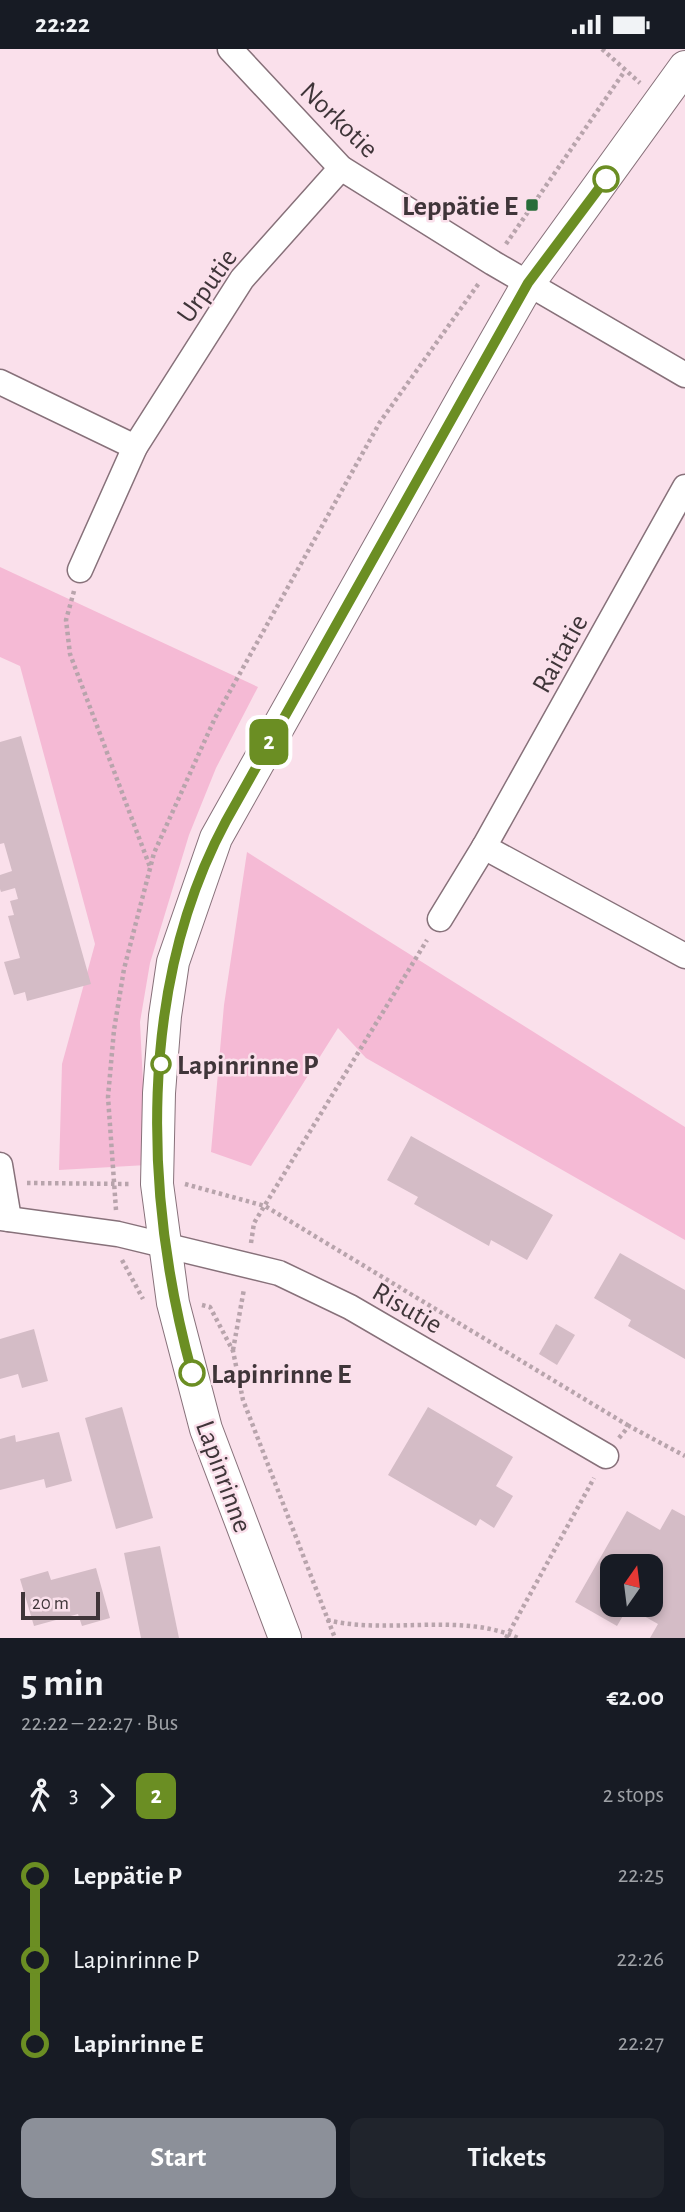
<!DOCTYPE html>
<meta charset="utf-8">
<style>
:root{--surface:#171b24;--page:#20242c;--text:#f1f3f6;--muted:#9ea1a6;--accent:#8c9099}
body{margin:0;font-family:"Alegreya Sans",sans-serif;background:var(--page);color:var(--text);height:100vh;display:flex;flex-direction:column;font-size:26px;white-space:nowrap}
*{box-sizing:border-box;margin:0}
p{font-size:23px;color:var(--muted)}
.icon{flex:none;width:38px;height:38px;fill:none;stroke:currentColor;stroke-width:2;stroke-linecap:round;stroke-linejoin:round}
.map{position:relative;height:1589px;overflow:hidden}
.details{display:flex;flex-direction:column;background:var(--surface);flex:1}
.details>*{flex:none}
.badge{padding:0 14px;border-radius:10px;font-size:24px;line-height:46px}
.needle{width:46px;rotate:14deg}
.fabs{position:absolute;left:600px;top:1505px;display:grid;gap:14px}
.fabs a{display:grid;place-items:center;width:63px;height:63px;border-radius:14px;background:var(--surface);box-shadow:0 4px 10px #0003;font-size:35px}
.scale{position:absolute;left:21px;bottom:18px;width:79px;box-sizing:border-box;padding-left:7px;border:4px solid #3f3539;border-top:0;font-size:19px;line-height:24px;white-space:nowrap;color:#3f3539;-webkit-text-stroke:5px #fae0eb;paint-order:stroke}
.map>.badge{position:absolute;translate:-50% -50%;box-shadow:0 0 0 4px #fff}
.legs{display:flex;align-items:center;gap:10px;height:77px;padding:0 21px;font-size:23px}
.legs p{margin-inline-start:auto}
.head{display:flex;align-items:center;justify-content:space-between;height:119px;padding:0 21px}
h1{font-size:38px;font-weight:600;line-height:52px}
.button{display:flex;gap:14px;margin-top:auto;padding:14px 21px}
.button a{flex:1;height:80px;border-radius:14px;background:var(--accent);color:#fff;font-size:28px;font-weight:600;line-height:80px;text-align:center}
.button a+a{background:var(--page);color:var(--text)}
ul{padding:0 21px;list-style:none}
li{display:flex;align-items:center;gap:24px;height:84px;font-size:26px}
li i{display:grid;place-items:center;width:10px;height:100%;margin:0 9px;background:currentColor}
li i::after{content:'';width:18px;height:18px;margin:-9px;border:5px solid;border-radius:50%;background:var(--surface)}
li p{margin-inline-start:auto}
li:first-child i{background:linear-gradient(#0000 50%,currentColor 0)}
li:last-child i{background:linear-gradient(currentColor 50%,#0000 0)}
.status{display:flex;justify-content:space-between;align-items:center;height:49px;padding:0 35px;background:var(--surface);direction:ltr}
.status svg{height:19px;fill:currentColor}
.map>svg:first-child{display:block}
</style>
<div class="status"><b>22:22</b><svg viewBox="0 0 49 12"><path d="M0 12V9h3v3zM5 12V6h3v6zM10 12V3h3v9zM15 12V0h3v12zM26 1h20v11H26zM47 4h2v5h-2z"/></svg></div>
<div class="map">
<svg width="685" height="1589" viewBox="0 0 685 1589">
<rect width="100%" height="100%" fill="#fae0eb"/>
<!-- green -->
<g fill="#f5bad5">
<path d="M0,518l258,120 -42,81 -27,67 -39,128 -10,59 7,143 -88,5 3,-106 33,-120 -75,-278 -20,-9z"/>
<path d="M247,803l438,275v113l-319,-182 -28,-30 -87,138 -40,-14 13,-147z"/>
</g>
<!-- building -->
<g fill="#d4bcc6" fill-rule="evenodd">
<path d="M21,687l70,248 -64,17 -2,-9 -11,3 -10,-33 16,-4 -12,-42 6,-1 -4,-14 8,-2 -3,-11 -14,4 -1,-3v-14l12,-4 -8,-28 -4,1v-102z"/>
<path d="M411,1087l142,79 -26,45 -36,-20 -2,6 -75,-42 4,-7 -31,-17z"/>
<path d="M620,1204l65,37v69l-57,-33 3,-6 -37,-22z"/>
<path d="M556,1275l19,11 -18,30 -18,-11z"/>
<path d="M34,1280l14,52 -26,7 -4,-14 -18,5v-40z"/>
<path d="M122,1358l31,111 -37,11 -31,-111z"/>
<path d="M428,1358l85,50 -17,29 17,10 -19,32 -14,-9 -4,7 -88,-51z"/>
<path d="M59,1383l13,49 -26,7 -2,-9 -44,11v-51l15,-4 1,7z"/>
<path d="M672,1460l13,7v122h-35l8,-14 -30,-17 -11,19 -42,-24 52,-91 33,19zM612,1517h39v39h-39z"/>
<path d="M160,1497l19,92h-38l-17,-85z"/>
<path d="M96,1519l14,50 -28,8 -4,-12 -44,12 -14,-47 28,-8 3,9z"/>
</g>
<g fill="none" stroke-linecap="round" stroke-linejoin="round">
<!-- minor casing -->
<g stroke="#87717a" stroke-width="27">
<g id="minor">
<path d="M230,0l111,119 152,95 192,112"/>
<path d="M0,333l135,65"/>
<path d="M80,521l55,-123 107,-168 99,-111"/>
<path d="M484,798l201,109"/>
<path d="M440,870l44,-72 201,-360"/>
<path d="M0,1116l9,54"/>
<path d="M0,1169l118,16 161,39 71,34 256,149"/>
</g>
</g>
<!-- tertiary casing -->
<g stroke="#87717a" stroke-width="34">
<path id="tertiary" d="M285,1589l-79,-209 -33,-126 -16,-119 2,-91 6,-77 8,-54 43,-124 252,-449 60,-105 157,-217"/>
</g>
<!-- path -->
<g stroke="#b8a4ac" stroke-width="4.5" stroke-dasharray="3.5 3.5" stroke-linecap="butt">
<path d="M602,0l38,34"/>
<path d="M506,195l118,-172"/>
<path d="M74,542l-8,29 4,34 80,213"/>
<path d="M27,1134l104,1"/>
<path d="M185,1135l80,22 364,220"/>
<path d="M116,1161l-8,-113 6,-67 10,-61 30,-116 61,-135 165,-296 99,-139"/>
<path d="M251,1194l3,-20 173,-283"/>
<path d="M122,1211l21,39"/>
<path d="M202,1256l8,2 23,44 10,49 92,238"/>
<path d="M233,1301l11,-61"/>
<path d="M619,1389l10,-12 56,30"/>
<path d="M327,1571c61,15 135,-8 191,18"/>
<path d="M506,1589l88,-160"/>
</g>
<!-- minor -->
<use href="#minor" stroke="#fff" stroke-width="24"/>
<!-- tertiary -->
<use href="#tertiary" stroke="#fff" stroke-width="32"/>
</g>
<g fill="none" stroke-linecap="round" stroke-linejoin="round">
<!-- line-1 casing -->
<g stroke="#fff" stroke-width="16">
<path id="line-1" d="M192,1324c-48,-176 -55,-386 34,-552l302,-538 78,-104"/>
</g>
<!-- line-1 -->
<use href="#line-1" stroke="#6b8e23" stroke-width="10"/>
</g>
<!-- markers -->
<g fill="#fff" stroke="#6b8e23" stroke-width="3.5">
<circle cx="606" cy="130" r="12"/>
<circle cx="161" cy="1015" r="9"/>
<circle cx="192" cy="1324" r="12"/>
</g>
<rect fill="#276c38" stroke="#fae0eb" stroke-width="2.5" x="525" y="149" width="14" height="14" rx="3.5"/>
<g text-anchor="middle" stroke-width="5" stroke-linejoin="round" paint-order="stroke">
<!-- street labels -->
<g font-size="28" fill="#3f3539" stroke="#fae0eb">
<text transform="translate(340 70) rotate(44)" y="10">Norkotie</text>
<text transform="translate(206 236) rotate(-55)" y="10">Urputie</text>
<text transform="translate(559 604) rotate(-61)" y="10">Raitatie</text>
<text transform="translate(408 1258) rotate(30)" y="10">Risutie</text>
<text transform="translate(225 1427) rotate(70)" y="10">Lapinrinne</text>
</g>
<!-- poi labels -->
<g font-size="28" font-weight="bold" fill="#3f3539" stroke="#fae0eb" text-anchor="end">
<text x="518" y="166">Leppätie E</text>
</g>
<!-- stop labels -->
<g font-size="28" font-weight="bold" fill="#3f3539" stroke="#fae0eb" text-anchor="start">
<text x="177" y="1025">Lapinrinne P</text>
<text x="211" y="1334">Lapinrinne E</text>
</g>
</g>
</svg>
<div class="fabs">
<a><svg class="needle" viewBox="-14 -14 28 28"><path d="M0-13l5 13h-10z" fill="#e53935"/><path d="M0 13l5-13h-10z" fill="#9ea1a6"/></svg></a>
</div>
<div class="scale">20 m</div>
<b class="badge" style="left:269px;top:693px;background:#6b8e23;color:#fff">2</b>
</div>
<section class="details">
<div class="head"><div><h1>5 min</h1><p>22:22 – 22:27 · Bus</p></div><b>€2.00</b></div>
<div class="legs"><svg class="icon" aria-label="walk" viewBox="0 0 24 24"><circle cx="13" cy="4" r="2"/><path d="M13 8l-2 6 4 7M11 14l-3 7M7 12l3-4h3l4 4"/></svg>3<svg class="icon" aria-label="forward" viewBox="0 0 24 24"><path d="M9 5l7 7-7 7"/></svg><b class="badge" style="background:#6b8e23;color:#fff">2</b><p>2 stops</p></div>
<ul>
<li><i style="color:#6b8e23"></i><b>Leppätie P</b><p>22:25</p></li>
<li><i style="color:#6b8e23"></i><span>Lapinrinne P</span><p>22:26</p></li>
<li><i style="color:#6b8e23"></i><b>Lapinrinne E</b><p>22:27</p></li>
</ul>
<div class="button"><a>Start</a><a>Tickets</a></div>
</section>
